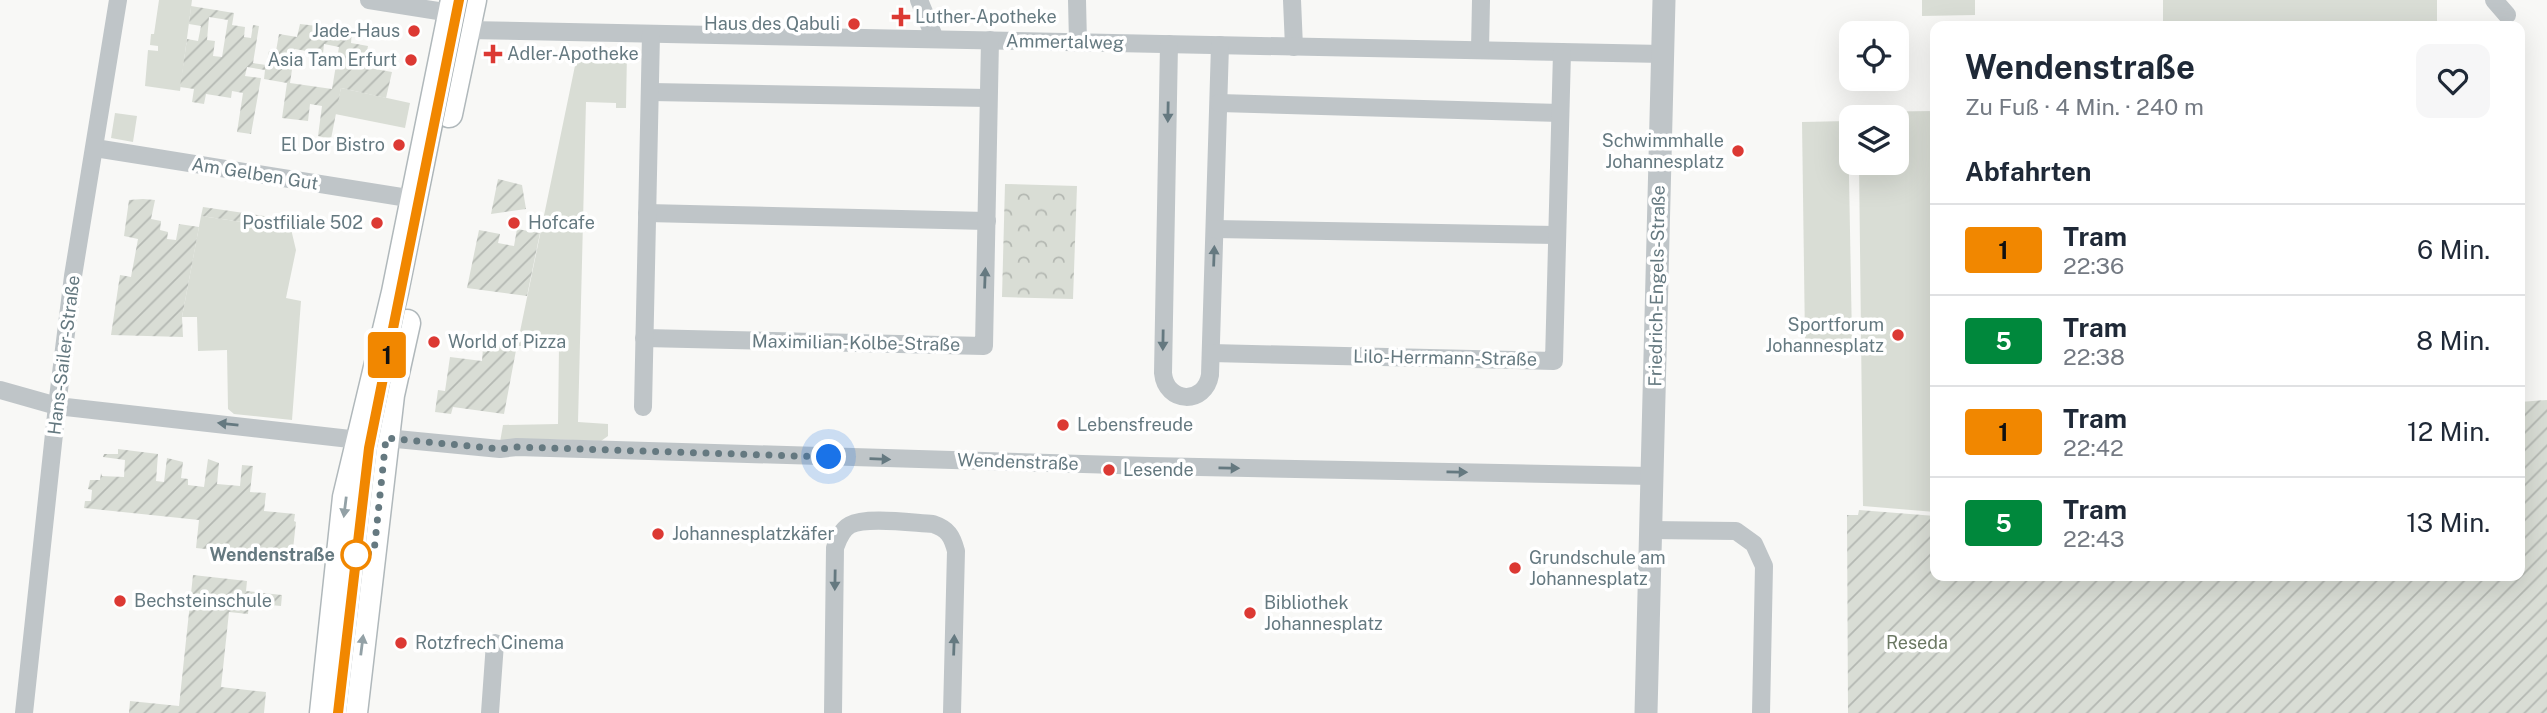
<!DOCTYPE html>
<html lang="de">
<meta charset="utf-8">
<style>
:root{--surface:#fff;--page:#f6f6f7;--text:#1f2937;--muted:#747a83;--line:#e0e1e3}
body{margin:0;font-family:"Public Sans",sans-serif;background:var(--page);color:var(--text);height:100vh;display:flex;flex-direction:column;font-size:26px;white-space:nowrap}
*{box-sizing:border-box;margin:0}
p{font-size:23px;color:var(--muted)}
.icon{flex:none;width:38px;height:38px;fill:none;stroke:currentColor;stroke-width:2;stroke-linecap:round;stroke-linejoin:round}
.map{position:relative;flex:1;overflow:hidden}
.details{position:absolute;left:1930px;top:21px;width:595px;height:560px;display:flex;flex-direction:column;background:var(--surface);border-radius:14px;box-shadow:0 7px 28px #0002}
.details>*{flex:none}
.badge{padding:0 14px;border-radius:5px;font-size:24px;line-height:46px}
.controls{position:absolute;left:1839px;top:21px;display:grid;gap:14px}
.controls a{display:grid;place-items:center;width:70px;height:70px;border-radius:14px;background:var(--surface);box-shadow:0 7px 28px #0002;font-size:35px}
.you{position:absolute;width:35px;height:35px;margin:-18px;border:5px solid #fff;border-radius:50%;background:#1a73e8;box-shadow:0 0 0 10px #1a73e833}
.map>.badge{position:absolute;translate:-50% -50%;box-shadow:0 0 0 4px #fff}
h2{padding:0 35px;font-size:26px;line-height:63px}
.round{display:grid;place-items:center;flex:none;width:74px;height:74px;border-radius:14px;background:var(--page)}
.overview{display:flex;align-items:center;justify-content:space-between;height:119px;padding:0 35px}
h1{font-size:33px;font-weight:700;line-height:52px}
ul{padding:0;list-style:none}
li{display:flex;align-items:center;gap:21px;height:91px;padding:0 35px;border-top:2px solid var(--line)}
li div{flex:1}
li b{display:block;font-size:26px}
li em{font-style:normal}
li .badge{min-width:77px;font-weight:700;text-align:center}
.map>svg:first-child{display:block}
</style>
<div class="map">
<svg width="2547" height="713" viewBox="0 0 2547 713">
<defs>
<pattern id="park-crowns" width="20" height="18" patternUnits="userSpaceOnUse" patternTransform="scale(1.75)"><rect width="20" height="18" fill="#d9ddd5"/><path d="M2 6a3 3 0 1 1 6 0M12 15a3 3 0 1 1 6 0" fill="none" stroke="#b4b8b2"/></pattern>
<pattern id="garden-furrows" width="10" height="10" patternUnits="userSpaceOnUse" patternTransform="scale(1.75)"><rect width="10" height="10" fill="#d9ddd5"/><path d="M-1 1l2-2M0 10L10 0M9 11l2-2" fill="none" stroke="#b4b8b2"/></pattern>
</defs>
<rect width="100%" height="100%" fill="#f8f8f6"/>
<!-- grass -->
<g fill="#d9ddd5">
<path d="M159,0h33l-12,91 -35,-5 3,-36 10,1v-5l-8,-1 1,-11h3z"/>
<path d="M1922,0h53v15l-53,1z"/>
<rect x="2163" y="0" width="274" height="26"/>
<path d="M592,49l34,1 1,2 -1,56h-10v-5l-30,-1 -8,320 30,2v12l-7,5 -55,-2 -46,3 3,-17 55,-1 1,-78h-42l60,-290z"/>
<path d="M341,88l69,15 -5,25 -70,-14z"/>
<path d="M1935,111v401l-72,-6 -4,-343h38v-46h-38l-1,-5z"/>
<path d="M115,113l22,3 -4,26 -22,-4z"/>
<path d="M1848,121l4,219 -47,1 -3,-219z"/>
<path d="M201,216l90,13 5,21 -10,48 15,3 -9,119 -58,-6 -6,-5 -1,-59 -29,1 -1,-34h-15z"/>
</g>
<!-- park -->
<path fill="url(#park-crowns)" d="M1005,184l72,2 -4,113 -71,-2z"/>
<!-- garden -->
<g fill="url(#garden-furrows)" fill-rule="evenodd">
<path d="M191,6l43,7 -2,12 13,2 -1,10 7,1 2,-13 6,1 -6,37 13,2 3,-14h7l3,-17 18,3 3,-13 52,6 -1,13 17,3 -4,21 28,5 -6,26 -45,-10 -10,51 -13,-3 4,-30 -12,-2 -2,17 -26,-3 5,-35 -23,-4 1,-9 -18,-3 -2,9 16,2 -10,56 -14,-2 6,-39 -11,-2 -1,7 -25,-4 -2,10 -12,-2 2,-13 -14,-2 7,-48 11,2 3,-15 -12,-2zM209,17l19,3 -6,37 -9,-1 2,-15 -8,-1zM324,44l15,3 -7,42 -42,-6 5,-34 28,5z"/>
<path d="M498,179l24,6 4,24 -35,5z"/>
<path d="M143,199l12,1 -4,19 10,2 -1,9 8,2 -1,7 9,1 3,-16 20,3 -17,90 1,20 -72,-2 9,-60 11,2 7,-38 -14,-3 5,-36z"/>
<path d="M203,207l89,13 -1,9 -90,-13z"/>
<path d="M517,229l23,4 -13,63 -60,-8 12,-58 21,4 -2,9 16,3z"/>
<path d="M459,337l58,8 -13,69 -51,-7 -2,7 -16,-2 3,-22 7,1 5,-34 32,4 1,-13 -25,-4z"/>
<path d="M2547,400v313h-699l-1,-198h11l1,-5 76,6 1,60h584v-174z"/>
<path d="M118,449l40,5 -2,27 8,1 3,-24 16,4 -2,16 7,1v6l16,2 4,-28 11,4 -2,21 23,2 2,-21 11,1 -3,26 16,1 -2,18 31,3 -1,7 2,1 -4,36 -96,-10 3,-28 -115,-12 1,-7h6l1,-11 -4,-1 2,-9h10l1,-7 1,3 22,1 1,-17 -22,-3 1,-3h14z"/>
<path d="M193,575l54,6 -1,10 36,4 -1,11 -32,-3 -1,11 -19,-2 -8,75 45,5 -2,21h-135l1,-12 49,5z"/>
</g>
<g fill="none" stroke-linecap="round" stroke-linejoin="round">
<!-- secondary casing -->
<g stroke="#b0b8bb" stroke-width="29">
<g id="secondary">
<path d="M449,114l24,-114"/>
<path d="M323,713l23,-216 49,-205 59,-292"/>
<path d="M354,713l37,-318 16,-72"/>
</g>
</g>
<!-- minor -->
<g stroke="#bfc5c8" stroke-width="18">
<path d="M369,0l82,13"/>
<path d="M919,0l16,39"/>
<path d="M1077,0l1,42"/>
<path d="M1292,0l2,47"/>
<path d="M2494,0l13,15"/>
<path d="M467,30l1196,24"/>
<path d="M1169,44l-6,329c3,31 42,32 47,2l10,-330"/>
<path d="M1480,50l1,-50"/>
<path d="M651,92l337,6"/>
<path d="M1219,103l341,10"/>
<path d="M95,148l319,51"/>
<path d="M647,213l340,8"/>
<path d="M1215,229l342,6"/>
<path d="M644,338l340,8 6,-306"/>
<path d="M1211,353l343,8 8,-309"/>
<path d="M0,390l57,16 302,34"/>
<path d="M643,407l8,-373"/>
<path d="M386,438l114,11 17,-2 633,19 501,10"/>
<path d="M1650,530l86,1 18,13 10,22 -3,147"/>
<path d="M24,713l33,-307 16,-130 45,-276"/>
<path d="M490,713l5,-70"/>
<path d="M833,713l2,-165c3,-8 6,-18 15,-23 16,-9 63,-2 83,-1 15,5 19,12 23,27l-4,162"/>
</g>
<!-- tertiary -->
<path stroke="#bfc5c8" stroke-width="23" d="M1646,713l18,-713"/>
<!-- secondary -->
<use href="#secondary" stroke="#fff" stroke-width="26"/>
<!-- tram -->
<path stroke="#9fa9ac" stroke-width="2" d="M345,713l31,-265 91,-448"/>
</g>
<!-- one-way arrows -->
<defs><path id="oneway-solid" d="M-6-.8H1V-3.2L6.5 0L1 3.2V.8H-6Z" transform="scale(1.75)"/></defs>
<g fill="#657980">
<use href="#oneway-solid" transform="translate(1168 112) rotate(91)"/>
<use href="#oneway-solid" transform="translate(1214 256) rotate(-88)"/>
<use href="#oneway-solid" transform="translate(985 278) rotate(-88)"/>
<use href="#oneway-solid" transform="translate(1163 340) rotate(91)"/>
<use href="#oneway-solid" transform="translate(228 424) rotate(-174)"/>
<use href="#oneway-solid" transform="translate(880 459) rotate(2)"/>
<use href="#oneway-solid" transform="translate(1229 468) rotate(1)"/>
<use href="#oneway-solid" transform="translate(1457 472) rotate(1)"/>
<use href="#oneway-solid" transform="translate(835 580) rotate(91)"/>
<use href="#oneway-solid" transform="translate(954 645) rotate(-88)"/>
</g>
<g fill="#93a1a6">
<use href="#oneway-solid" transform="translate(345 507) rotate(97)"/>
<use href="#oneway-solid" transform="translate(362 645) rotate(-83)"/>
</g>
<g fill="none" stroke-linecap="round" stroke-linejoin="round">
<!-- line casing -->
<g stroke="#fff" stroke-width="16">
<path id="line" d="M338,713l31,-265 90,-448"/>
</g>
<!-- line -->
<use href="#line" stroke="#f18700" stroke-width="10"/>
<!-- walk -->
<path stroke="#657980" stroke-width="7" stroke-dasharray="0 12.6" d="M356,555l18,-3 12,-114 114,11 17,-2 312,10"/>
</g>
<!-- markers -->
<g fill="#dc3933" stroke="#fff" stroke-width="2.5">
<path d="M897.5 6.5h7v7h7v7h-7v7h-7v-7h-7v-7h7z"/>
<circle cx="854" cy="24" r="7"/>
<circle cx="414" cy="31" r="7"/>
<path d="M489.5 43.5h7v7h7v7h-7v7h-7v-7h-7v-7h7z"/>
<circle cx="411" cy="60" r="7"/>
<circle cx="399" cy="145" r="7"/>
<circle cx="1738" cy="151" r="7"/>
<circle cx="377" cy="223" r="7"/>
<circle cx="514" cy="223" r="7"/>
<circle cx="1898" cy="335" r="7"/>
<circle cx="434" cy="342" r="7"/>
<circle cx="1063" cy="425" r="7"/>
<circle cx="1109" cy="470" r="7"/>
<circle cx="658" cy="534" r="7"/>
<circle cx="1515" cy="568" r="7"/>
<circle cx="120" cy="601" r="7"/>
<circle cx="1250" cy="613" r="7"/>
<circle cx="401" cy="643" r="7"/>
</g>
<circle fill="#fff" stroke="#f18700" stroke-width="3.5" cx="356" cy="555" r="14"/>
<g text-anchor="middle" stroke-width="7" stroke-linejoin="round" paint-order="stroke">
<!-- poi labels -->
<g font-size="18" fill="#657980" stroke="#fff" text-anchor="start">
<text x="915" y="23">Luther-Apotheke</text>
<text x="840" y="30" text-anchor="end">Haus des Qabuli</text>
<text x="400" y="37" text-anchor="end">Jade-Haus</text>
<text x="507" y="60">Adler-Apotheke</text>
<text x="397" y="66" text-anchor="end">Asia Tam Erfurt</text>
<text x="1724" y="147" text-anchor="end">Schwimmhalle<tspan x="1724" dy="21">Johannesplatz</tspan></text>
<text x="385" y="151" text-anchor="end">El Dor Bistro</text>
<text x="363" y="229" text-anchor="end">Postfiliale 502</text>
<text x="528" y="229">Hofcafe</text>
<text x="1884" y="331" text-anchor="end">Sportforum<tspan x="1884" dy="21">Johannesplatz</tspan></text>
<text x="448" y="348">World of Pizza</text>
<text x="1077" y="431">Lebensfreude</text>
<text x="1123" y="476">Lesende</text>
<text x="672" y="540">Johannesplatzkäfer</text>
<text x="1529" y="564">Grundschule am<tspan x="1529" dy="21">Johannesplatz</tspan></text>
<text x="134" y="607">Bechsteinschule</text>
<text x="1264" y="609">Bibliothek<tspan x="1264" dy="21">Johannesplatz</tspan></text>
<text x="415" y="649">Rotzfrech Cinema</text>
</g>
<!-- street labels -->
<g font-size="18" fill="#657980" stroke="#fff">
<text transform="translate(1065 42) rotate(1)" y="6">Ammertalweg</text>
<text transform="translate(255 174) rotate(9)" y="6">Am Gelben Gut</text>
<text transform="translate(1657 286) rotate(-89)" y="6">Friedrich-Engels-Straße</text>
<text transform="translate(856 343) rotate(1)" y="6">Maximilian-Kolbe-Straße</text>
<text transform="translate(64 355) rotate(-83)" y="6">Hans-Sailer-Straße</text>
<text transform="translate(1445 358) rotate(1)" y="6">Lilo-Herrmann-Straße</text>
<text transform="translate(1018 462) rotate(2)" y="6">Wendenstraße</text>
</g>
<!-- stop labels -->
<g font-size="18" font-weight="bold" fill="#657980" stroke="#fff" text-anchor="end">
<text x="335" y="561">Wendenstraße</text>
</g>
<!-- park labels -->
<g font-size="18" fill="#6b7863" stroke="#fff">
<text x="1917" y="649">Reseda</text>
</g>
</g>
</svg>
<div class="controls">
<a><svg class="icon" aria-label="locate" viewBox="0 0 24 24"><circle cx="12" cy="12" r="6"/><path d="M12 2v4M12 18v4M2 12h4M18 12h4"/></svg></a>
<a><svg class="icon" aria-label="layers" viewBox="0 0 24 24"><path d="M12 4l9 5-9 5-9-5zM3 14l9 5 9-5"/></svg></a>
</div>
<div class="you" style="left:829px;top:457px"></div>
<b class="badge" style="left:387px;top:355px;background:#f18700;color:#111">1</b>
<section class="details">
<div class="overview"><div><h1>Wendenstraße</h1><p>Zu Fuß · 4 Min. · 240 m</p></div><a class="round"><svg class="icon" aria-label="heart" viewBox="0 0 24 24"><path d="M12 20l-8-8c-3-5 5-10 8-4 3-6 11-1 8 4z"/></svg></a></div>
<h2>Abfahrten</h2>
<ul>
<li><span class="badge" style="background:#f18700;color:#111">1</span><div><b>Tram</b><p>22:36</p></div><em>6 Min.</em></li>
<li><span class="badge" style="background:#00883c;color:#fff">5</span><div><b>Tram</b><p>22:38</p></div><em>8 Min.</em></li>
<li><span class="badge" style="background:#f18700;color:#111">1</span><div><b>Tram</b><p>22:42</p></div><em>12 Min.</em></li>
<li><span class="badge" style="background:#00883c;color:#fff">5</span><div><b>Tram</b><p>22:43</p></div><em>13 Min.</em></li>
</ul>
</section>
</div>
